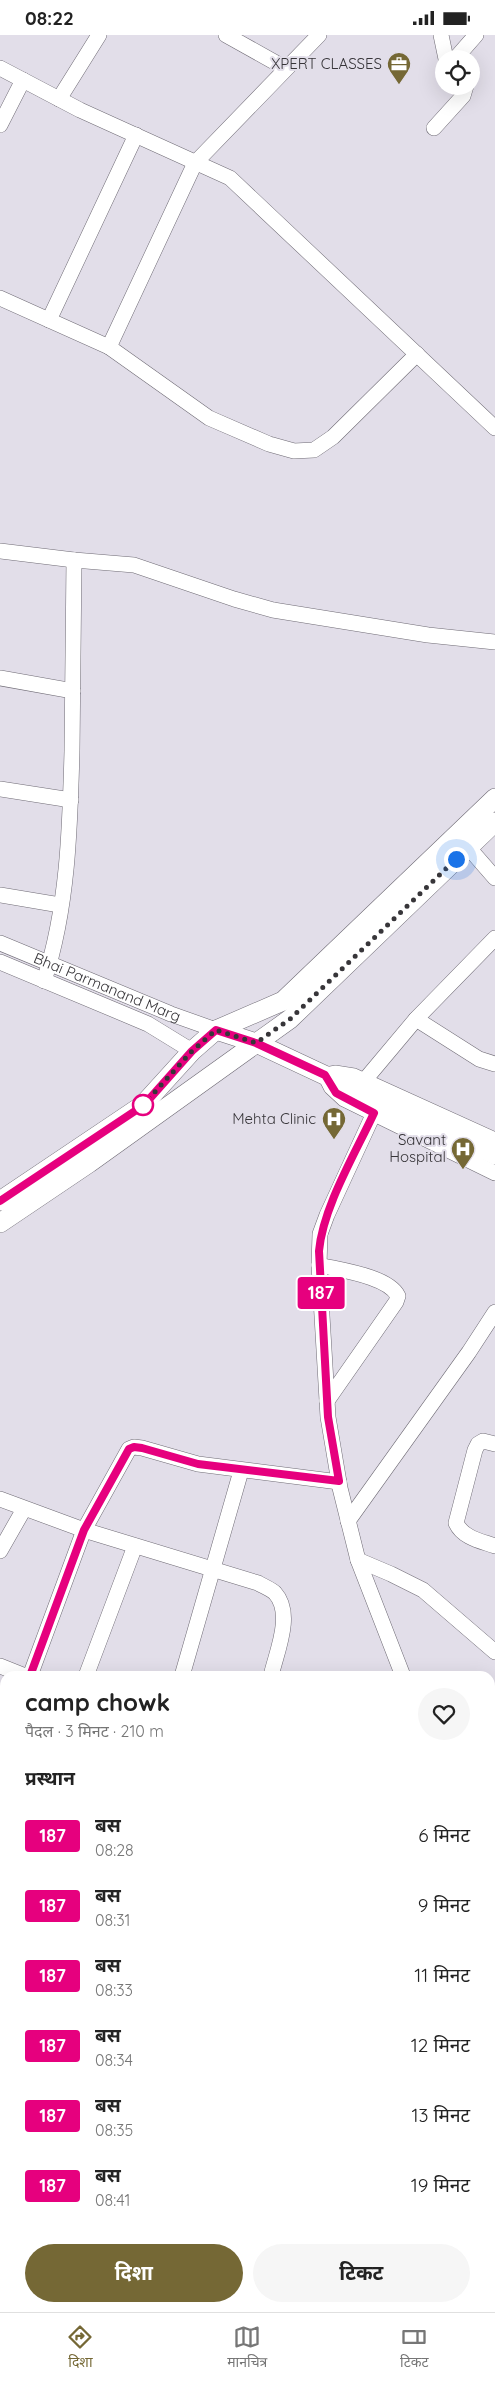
<!DOCTYPE html>
<html lang="hi">
<meta charset="utf-8">
<style>
:root{--surface:#fff;--page:#f6f6f6;--text:#222;--muted:#767676;--line:#e0e0e0;--accent:#756835}
body{margin:0;font-family:Quicksand,"Noto Sans Devanagari",sans-serif;background:var(--page);color:var(--text);height:100vh;display:flex;flex-direction:column;font-size:19px;white-space:nowrap}
*{box-sizing:border-box;margin:0}
p{font-size:16px;color:var(--muted)}
.icon{flex:none;width:28px;height:28px;fill:none;stroke:currentColor;stroke-width:2;stroke-linecap:round;stroke-linejoin:round}
.map{position:relative;flex:1;overflow:hidden}
.side{position:absolute;left:0px;top:1636px;width:495px;height:641px;display:flex;flex-direction:column;background:var(--surface);border-radius:15px 15px 0 0;box-shadow:0 5px 20px #0002}
.side>*{flex:none}
.badge{padding:0 10px;border-radius:4px;font-size:18px;line-height:32px}
.fabs{position:absolute;left:435px;top:15px;display:grid;gap:10px}
.fabs a{display:grid;place-items:center;width:45px;height:45px;border-radius:50%;background:var(--surface);box-shadow:0 5px 20px #0002;font-size:25px}
.you{position:absolute;width:25px;height:25px;margin:-12px;border:4px solid #fff;border-radius:50%;background:#1a73e8;box-shadow:0 0 0 8px #1a73e833}
.map>.badge{position:absolute;translate:-50% -50%;box-shadow:0 0 0 2px #fff}
h2{padding:0 25px;font-size:19px;line-height:45px}
.round{display:grid;place-items:center;flex:none;width:52px;height:52px;border-radius:26px;background:var(--page)}
.headline{display:flex;align-items:center;justify-content:space-between;height:85px;padding:0 25px}
h1{font-size:24px;font-weight:700;line-height:38px}
.cta{display:flex;gap:10px;margin-top:auto;padding:10px 25px}
.cta a{flex:1;height:58px;border-radius:30px;background:var(--accent);color:#fff;font-size:20px;font-weight:700;line-height:58px;text-align:center}
.cta a+a{background:var(--page);color:var(--text)}
ul{padding:0;list-style:none}
li{display:flex;align-items:center;gap:15px;height:70px;padding:0 25px}
li div{flex:1}
li b{display:block;font-size:19px}
li em{font-style:normal}
li .badge{min-width:55px;font-weight:700;text-align:center}
.status{display:flex;justify-content:space-between;align-items:center;height:35px;padding:0 25px;background:var(--surface);direction:ltr}
.status svg{height:14px;fill:currentColor}
.dock{display:flex;justify-content:space-around;align-items:center;height:70px;border-top:1px solid var(--line);background:var(--surface);font-size:14px;color:var(--muted)}
.dock a{display:grid;justify-items:center;gap:2px}
.dock .active{color:var(--accent)}
.map>svg:first-child{display:block}
</style>
<div class="status"><b>08:22</b><svg viewBox="0 0 49 12"><path d="M0 12V9h3v3zM5 12V6h3v6zM10 12V3h3v9zM15 12V0h3v12zM26 1h20v11H26zM47 4h2v5h-2z"/></svg></div>
<div class="map">
<svg width="495" height="2277" viewBox="0 0 495 2277">
<rect width="100%" height="100%" fill="#e2dee9"/>
<g fill="none" stroke-linecap="round" stroke-linejoin="round">
<!-- minor casing -->
<g stroke="#6f6b75" stroke-width="16">
<g id="minor">
<path d="M226,0l59,33"/>
<path d="M441,0l5,24"/>
<path d="M455,24l21,-24"/>
<path d="M0,33l80,42 150,68 265,250"/>
<path d="M59,64l40,-64"/>
<path d="M0,90l23,-45"/>
<path d="M434,93l29,-32 3,-10"/>
<path d="M0,263l109,49 100,71 60,26 25,7 20,-1 19,-13 84,-83"/>
<path d="M49,285l87,-185"/>
<path d="M109,312l86,-184 124,-128"/>
<path d="M0,516l74,9"/>
<path d="M0,643l73,13"/>
<path d="M0,754l71,11"/>
<path d="M468,812l27,31"/>
<path d="M0,860l60,10"/>
<path id="s1" d="M0,908l171,71 45,16"/>
<path d="M0,927l148,62 44,27"/>
<path d="M44,946c24,-73 26,-154 28,-230 1,-64 1,-127 2,-191l60,5 100,34 39,11 155,25 67,7"/>
<path d="M416,984l63,40 16,5"/>
<path d="M364,1046l52,-62 79,-81"/>
<path d="M374,1078l-47,102 -7,19 -1,31 9,152 12,71 18,72 45,116"/>
<path d="M495,1105l-141,-64 -19,-3 -10,2 6,12 13,12 151,74"/>
<path d="M319,1230c20,5 69,11 79,31l-2,6 -69,99"/>
<path d="M495,1409l-12,-3 -5,3 -3,6 -19,73c7,15 25,18 39,23"/>
<path d="M0,1464l84,31 174,53c5,3 13,6 17,10 19,21 1,60 -4,83"/>
<path d="M348,1486l121,-169 26,-40"/>
<path d="M0,1516l24,-42"/>
<path d="M358,1525l33,14 32,16 72,62"/>
<path d="M0,1631l25,10"/>
<path d="M30,1641l54,-146 45,-81 5,-2 8,1 56,16 141,18"/>
<path d="M86,1641l49,-130"/>
<path d="M182,1641l59,-205"/>
<path d="M490,1724l5,4"/>
<path d="M0,1731l5,1"/>
<path d="M490,1812l5,-3"/>
<path d="M0,1872h5"/>
<path d="M490,1873l5,11"/>
<path d="M490,1924l5,-6"/>
<path d="M0,2043l5,-1"/>
<path d="M0,2114h5"/>
<path d="M490,2210h5"/>
<path d="M0,2234h5"/>
<path d="M386,2277l4,-5"/>
</g>
</g>
<!-- major casing -->
<g stroke="#6f6b75" stroke-width="20">
<g id="major">
<path d="M216,995l40,13 239,112"/>
<path d="M0,1166l143,-96 49,-54 24,-21 67,-29 212,-203"/>
<path d="M0,1188l89,-60 201,-144 205,-197"/>
</g>
</g>
<!-- minor -->
<use href="#minor" stroke="#fff" stroke-width="15"/>
<!-- major -->
<use href="#major" stroke="#fff" stroke-width="19"/>
<!-- rail casing -->
<g stroke="#8f8c93" stroke-width="5.5">
<g id="rail">
<path d="M490,1982l5,-5"/>
<path d="M490,1997l5,-6"/>
<path d="M490,2118l5,-5"/>
<path d="M233,2277l4,-5"/>
<path d="M251,2277l4,-5"/>
<path d="M354,2277l4,-5"/>
</g>
</g>
<!-- rail -->
<use href="#rail" stroke="#e2dee9" stroke-width="4" stroke-dasharray="11" stroke-linecap="butt"/>
</g>
<g fill="none" stroke-linecap="round" stroke-linejoin="round">
<!-- line casing -->
<g stroke="#fff" stroke-width="11">
<path id="line" d="M0,1166l144,-96 48,-54 24,-21 40,13 69,32 11,18 38,20c-19,41 -51,94 -55,138l9,166 11,64 -141,-17 -56,-16 -8,-1 -5,2 -45,81 -54,146"/>
</g>
<!-- line -->
<use href="#line" stroke="#e6007e" stroke-width="8"/>
<!-- walk -->
<path stroke="#373539" stroke-width="5" stroke-dasharray="0 9" d="M143,1070l49,-54 24,-21 40,13 34,-24 166,-160"/>
</g>
<!-- icons -->
<defs>
<g id="office-pin" transform="scale(1.25)"><path d="M0 17L-7.5 6A9.5 9.5 0 1 1 7.5 6Z" fill="#756835" stroke="#e2dee9"/><path d="M-6-3h4V-5.5h4V-3h4V5H-6ZM-1-4.5V-3h2v-1.5ZM-6 0V1H6V0Z" fill="#fff"/></g>
<g id="hospital-pin" transform="scale(1.25)"><path d="M0 17L-7.5 6A9.5 9.5 0 1 1 7.5 6Z" fill="#756835" stroke="#e2dee9"/><path d="M-5-5h3v3.5h4V-5h3V5h-3V1.5h-4V5h-3Z" fill="#fff"/></g>
</defs>
<g fill-rule="evenodd">
<use href="#office-pin" x="399" y="29"/>
<use href="#hospital-pin" x="334" y="1084"/>
<use href="#hospital-pin" x="463" y="1114"/>
</g>
<!-- markers -->
<circle fill="#fff" stroke="#e6007e" stroke-width="2.5" cx="143" cy="1070" r="10"/>
<g text-anchor="middle" stroke-width="4" stroke-linejoin="round" paint-order="stroke">
<!-- poi labels -->
<g font-size="15" fill="#373539" stroke="#e2dee9" text-anchor="end">
<text x="382" y="34">XPERT CLASSES</text>
<text x="316" y="1089">Mehta Clinic</text>
<text x="446" y="1110">Savant<tspan x="446" dy="17">Hospital</tspan></text>
</g>
<!-- street labels -->
<g font-size="15" fill="#373539" stroke="#e2dee9">
<text dy="5" stroke="none"><textPath href="#s1" startOffset="116">Bhai Parmanand Marg</textPath></text>
</g>
</g>
</svg>
<div class="fabs">
<a><svg class="icon" aria-label="locate" viewBox="0 0 24 24"><circle cx="12" cy="12" r="6"/><path d="M12 2v4M12 18v4M2 12h4M18 12h4"/></svg></a>
</div>
<div class="you" style="left:456px;top:824px"></div>
<b class="badge" style="left:321px;top:1258px;background:#e6007e;color:#fff">187</b>
<section class="side">
<div class="headline"><div><h1>camp chowk</h1><p>पैदल · 3 मिनट · 210 m</p></div><a class="round"><svg class="icon" aria-label="heart" viewBox="0 0 24 24"><path d="M12 20l-8-8c-3-5 5-10 8-4 3-6 11-1 8 4z"/></svg></a></div>
<h2>प्रस्थान</h2>
<ul>
<li><span class="badge" style="background:#e6007e;color:#fff">187</span><div><b>बस</b><p>08:28</p></div><em>6 मिनट</em></li>
<li><span class="badge" style="background:#e6007e;color:#fff">187</span><div><b>बस</b><p>08:31</p></div><em>9 मिनट</em></li>
<li><span class="badge" style="background:#e6007e;color:#fff">187</span><div><b>बस</b><p>08:33</p></div><em>11 मिनट</em></li>
<li><span class="badge" style="background:#e6007e;color:#fff">187</span><div><b>बस</b><p>08:34</p></div><em>12 मिनट</em></li>
<li><span class="badge" style="background:#e6007e;color:#fff">187</span><div><b>बस</b><p>08:35</p></div><em>13 मिनट</em></li>
<li><span class="badge" style="background:#e6007e;color:#fff">187</span><div><b>बस</b><p>08:41</p></div><em>19 मिनट</em></li>
</ul>
<div class="cta"><a>दिशा</a><a>टिकट</a></div>
</section>
</div>
<nav class="dock">
<a class="active"><svg class="icon" aria-label="directions" viewBox="0 0 24 24"><path d="M12 3l9 9-9 9-9-9zM9 14v-3h6M13 9l2 2-2 2"/></svg>दिशा</a>
<a><svg class="icon" aria-label="map" viewBox="0 0 24 24"><path d="M3 6l6-2 6 2 6-2v14l-6 2-6-2-6 2zM9 4v14M15 6v14"/></svg>मानचित्र</a>
<a><svg class="icon" aria-label="tickets" viewBox="0 0 24 24"><path d="M3 7h18v10H3zM15 7v10"/></svg>टिकट</a>
</nav>
